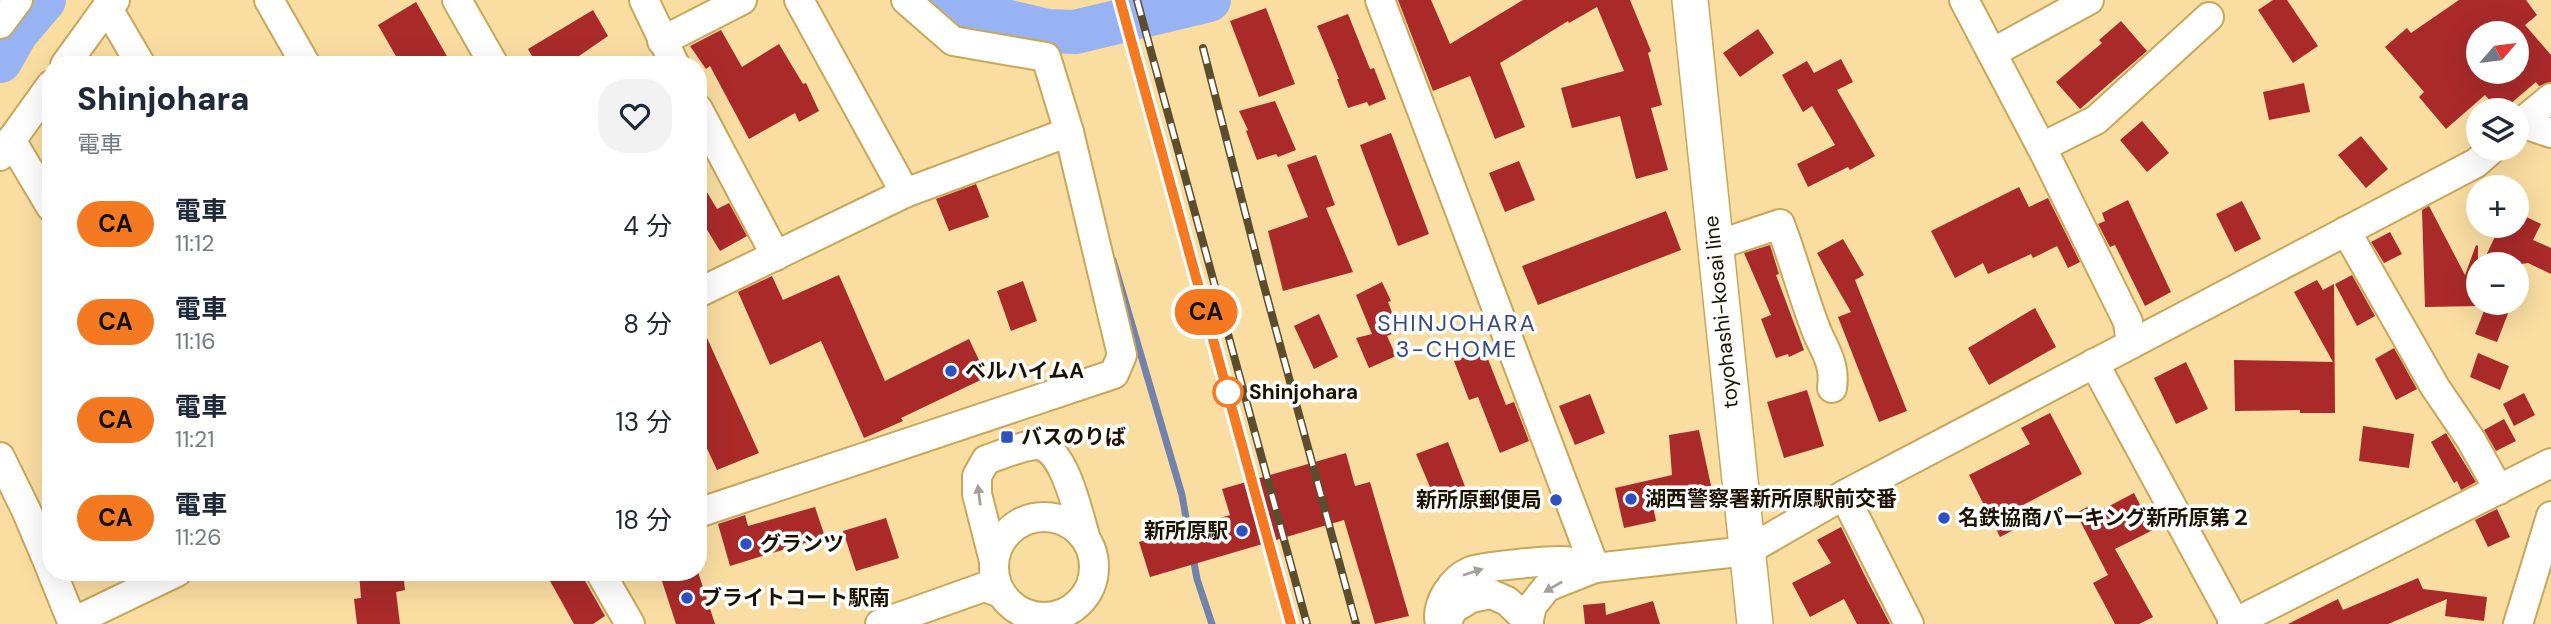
<!DOCTYPE html>
<html lang="ja">
<meta charset="utf-8">
<style>
:root{--surface:#fff;--page:#f2f2f3;--text:#1f2937;--muted:#747a83}
body{margin:0;font-family:"DM Sans","Noto Sans JP",sans-serif;background:var(--page);color:var(--text);height:100vh;display:flex;flex-direction:column;font-size:26px;white-space:nowrap}
*{box-sizing:border-box;margin:0}
p{font-size:23px;color:var(--muted)}
.icon{flex:none;width:38px;height:38px;fill:none;stroke:currentColor;stroke-width:2;stroke-linecap:round;stroke-linejoin:round}
.map{position:relative;flex:1;overflow:hidden}
.sheet{position:absolute;left:42px;top:56px;width:665px;height:525px;display:flex;flex-direction:column;background:var(--surface);border-radius:28px;box-shadow:0 7px 28px #0002}
.sheet>*{flex:none}
.badge{padding:0 14px;border-radius:23px;font-size:24px;line-height:46px}
.needle{width:46px;rotate:62deg}
.fabs{position:absolute;left:2466px;top:21px;display:grid;gap:14px}
.fabs a{display:grid;place-items:center;width:63px;height:63px;border-radius:50%;background:var(--surface);box-shadow:0 7px 28px #0002;font-size:35px}
.map>.badge{position:absolute;translate:-50% -50%;box-shadow:0 0 0 4px #fff}
.round{display:grid;place-items:center;flex:none;width:74px;height:74px;border-radius:28px;background:var(--page)}
.summary{display:flex;align-items:center;justify-content:space-between;height:119px;padding:0 35px}
h1{font-size:33px;font-weight:800;line-height:52px}
ul{padding:0;list-style:none}
li{display:flex;align-items:center;gap:21px;height:98px;padding:0 35px}
li div{flex:1}
li b{display:block;font-size:26px}
li em{font-style:normal}
li .badge{min-width:77px;font-weight:700;text-align:center}
.map>svg:first-child{display:block}
</style>
<div class="map">
<svg width="2551" height="624" viewBox="0 0 2551 624">
<rect width="100%" height="100%" fill="#f9dda1"/>
<g fill="none" stroke-linecap="round" stroke-linejoin="round">
<!-- stream -->
<g stroke="#7283ab" stroke-width="7">
<path d="M1047,31l5,20"/>
<path d="M1113,260l69,235 7,40"/>
<path d="M1193,557l4,22 15,45"/>
</g>
<!-- river -->
<g stroke="#97b3f4" stroke-width="44">
<path d="M937,0l14,8 96,23 28,1 134,-32"/>
<path d="M0,61l16,-28 28,-33"/>
</g>
</g>
<!-- building -->
<g fill="#aa2a2a" fill-rule="evenodd">
<path d="M1398,0h33l19,44 73,-44h107l21,51 -3,2 14,52 -11,3 17,62 -32,9 -16,-63 -48,12 -11,-40 63,-17 -27,-64 -28,16 -1,-2 -68,42 25,64 -30,12 -25,-63 -37,15z"/>
<path d="M2273,0h14l31,46 -25,17 -35,-53z"/>
<path d="M2459,0h67l11,15 -12,10 26,30v27l-12,4 -3,-4 -33,28h-5l-13,-15 -39,34 -27,-32 5,-5 -39,-45 22,-19 4,5zM2478,33h38v39h-38z"/>
<path d="M416,2l36,63h-51l-23,-40z"/>
<path d="M1266,8l29,76 -36,13 -29,-76z"/>
<path d="M593,10l15,26 -42,29h-29l-9,-16z"/>
<path d="M1348,14l22,55 4,-1 12,31 -17,7 -2,-4 -19,6 -11,-29h2l-22,-53z"/>
<path d="M2121,21l26,30 -67,58 -24,-27 46,-39 -3,-3z"/>
<path d="M1758,29l16,24 -34,24 -17,-24z"/>
<path d="M721,30l21,37 37,-23 24,40 3,-1 13,28 -20,11 -4,-9 -46,26 -39,-73 -4,3 -16,-23z"/>
<path d="M1841,59l12,23 -16,8 38,66 -25,14 -2,-3 -40,20 -11,-23 38,-19 -23,-39 -9,6 -21,-37 25,-14 7,12z"/>
<path d="M2304,83l6,29 -41,8 -6,-28z"/>
<path d="M1275,101l21,49 -18,7 -2,-3 -19,6 -11,-29 2,-1 -9,-19z"/>
<path d="M2142,121l27,32 -22,19 -27,-32z"/>
<path d="M1391,133l38,101 -31,12 -38,-101z"/>
<path d="M2361,136l27,33 -22,19 -28,-33z"/>
<path d="M1316,155l19,50 -9,3 27,64 -70,19 -15,-60 40,-14 -21,-52z"/>
<path d="M1519,161l16,39 -30,12 -16,-39z"/>
<path d="M698,177l19,32 12,-6 18,33 -27,15 -22,-36z"/>
<path d="M976,184l13,33 -40,14 -13,-32z"/>
<path d="M2019,187l10,20 19,-9 32,64 -12,6 -11,-22 -24,12 -2,-4 -43,20 -5,-11 -28,15 -24,-47z"/>
<path d="M2128,200l43,92 -26,14 -30,-61 -5,2 -12,-23 7,-3 -3,-8z"/>
<path d="M2242,201l19,38 -26,13 -19,-38z"/>
<path d="M2429,206l36,69 11,-30 2,1v57l2,3 -55,1 -3,-97z"/>
<path d="M1666,211l15,39 -143,55 -16,-39z"/>
<path d="M2516,212l25,12 -8,16 18,8v26l-23,-11 -7,1 -5,11v-11h-34l18,-38h16z"/>
<path d="M2390,232l12,22 -18,9 -13,-21z"/>
<path d="M1843,239l21,36 -9,5 52,131 -28,11 -41,-105 13,-5 -34,-59z"/>
<path d="M1770,245l9,29 -3,1 28,75 -15,7 -1,-3 -12,4 -15,-39 10,-4 -27,-62z"/>
<path d="M839,275l46,106 84,-42 18,38 -86,41 2,3 -39,17 -43,-97 -51,24 -32,-73 34,-16 11,24z"/>
<path d="M2352,275l23,41 -18,10 -22,-42z"/>
<path d="M2317,280l6,10 11,-6 1,129h-35v-3l-65,1 -1,-51 99,2 -39,-70z"/>
<path d="M1023,281l14,40 -26,10 -14,-40z"/>
<path d="M1382,282l9,19 -3,1 11,29 -12,5 9,20 -27,12 -13,-30 16,-4 -16,-39z"/>
<path d="M2487,303h25l-15,39 -22,-8z"/>
<path d="M2035,308l21,39 -67,38 -21,-37z"/>
<path d="M1319,314l19,43 -24,12 -20,-43z"/>
<path d="M698,318l61,135 -42,17 -19,-41z"/>
<path d="M2394,348l23,41 -21,11 -21,-41z"/>
<path d="M1484,349l22,56 8,-3 15,39 -29,12 -22,-56 -9,3 -15,-39z"/>
<path d="M2478,353l31,13 -9,24 -30,-13z"/>
<path d="M2186,362l22,47 -32,15 -22,-46z"/>
<path d="M1807,390l17,56 -40,12 -17,-56z"/>
<path d="M2524,393l11,22 -21,11 -11,-22z"/>
<path d="M1590,394l15,39 -30,12 -16,-39z"/>
<path d="M2050,413l32,61 -61,32 8,16 -29,15 -31,-62 61,-31 -9,-16z"/>
<path d="M2504,419l12,22 -20,10 -12,-21z"/>
<path d="M2363,426l51,8 -5,34 -50,-7z"/>
<path d="M1699,430l16,74 -62,2 3,15 -32,7 -9,-40 57,-13 -3,-40z"/>
<path d="M2446,433l30,49 -15,8 -4,-9 -3,2 -23,-41z"/>
<path d="M1448,442l24,63 -36,-4 -20,-47z"/>
<path d="M1346,453l9,33 15,-4 39,134 -34,8 -31,-104 -194,57 -11,-35 91,-27 -8,-26z"/>
<path d="M2134,493l19,37 -38,19 38,68 -14,7h-24l-22,-41 15,-8 -32,-62 15,-8 5,8z"/>
<path d="M815,507l10,30 -95,29 -12,-42 27,-9 3,11z"/>
<path d="M2497,509l13,28 -22,10 -13,-27z"/>
<path d="M886,518l13,40 -43,13 -13,-40z"/>
<path d="M1841,527l23,47 26,50h-33l-13,-25 -34,18 -18,-34 39,-20 -14,-23z"/>
<path d="M359,572h44l2,18 -9,2 4,32h-43l-3,-25 7,-1z"/>
<path d="M545,572h35l25,44 -12,8h-19z"/>
<path d="M659,572h39l17,52h-39z"/>
<path d="M2418,578l5,11 64,8 -3,24 -39,-5 2,-17 -59,25h-100l50,-25 5,11z"/>
<path d="M1653,601l7,23h-75l-2,-19 22,-2 1,12z"/>
</g>
<g fill="none" stroke-linecap="round" stroke-linejoin="round">
<!-- minor casing -->
<g stroke="#c8a75a" stroke-width="32">
<g id="minor">
<path d="M269,0l37,65"/>
<path d="M457,0l37,65"/>
<path d="M644,0l31,65"/>
<path d="M799,0l106,193"/>
<path d="M1380,0l215,568"/>
<path d="M1964,0l81,154 83,168 3,22"/>
<path d="M107,7l34,58"/>
<path d="M0,24l18,-24"/>
<path d="M662,41l80,-41"/>
<path d="M1992,53l97,-53"/>
<path d="M65,65l42,-58 8,-7"/>
<path d="M698,109l78,147"/>
<path d="M2521,123l30,10"/>
<path d="M2516,127l35,-29"/>
<path d="M11,140l40,67"/>
<path d="M2042,147l54,-27 113,-103"/>
<path d="M0,156l51,-71"/>
<path d="M2346,231l89,156 36,53 28,50"/>
<path d="M1714,246l66,-22c13,34 22,69 35,103 8,22 21,35 17,61"/>
<path d="M698,293l207,-100 164,-61"/>
<path d="M2094,363l141,260"/>
<path d="M0,457l26,53 25,59"/>
<path d="M1844,495l65,129"/>
<path d="M698,513l416,-139 8,-19 -53,-223 -23,-75 -93,-16 -47,-41"/>
<circle cx="1044" cy="567" r="50"/>
<path d="M994,561l-17,-67v-18l9,-16c15,-5 32,-13 48,-15 30,-3 44,69 51,91"/>
<path d="M52,572l21,52"/>
<path d="M600,572l30,52"/>
<path d="M73,622l104,-50"/>
<path d="M880,624l104,-37 17,6"/>
<path d="M1440,624c-5,-20 12,-45 31,-53 10,-4 79,-11 92,-10 11,0 22,5 32,7"/>
<path d="M1446,624l7,-15 18,-11 20,-4 16,7 22,21"/>
<path d="M1528,624l4,-18 15,-19 48,-19 152,-17 97,-56 632,-332 16,-14"/>
<path d="M2232,624l319,-161"/>
<path d="M2518,624l33,-108"/>
</g>
</g>
<!-- major casing -->
<g stroke="#c8a75a" stroke-width="38">
<path id="major" d="M1690,0l65,624"/>
</g>
<!-- minor -->
<use href="#minor" stroke="#fff" stroke-width="28"/>
<!-- major -->
<use href="#major" stroke="#fff" stroke-width="35"/>
<!-- rail casing -->
<g stroke="#5c4d2f" stroke-width="8">
<g id="rail">
<path d="M1120,0l171,624"/>
<path d="M1137,0l170,624"/>
<path d="M1203,48l61,238 92,338"/>
</g>
</g>
<!-- rail -->
<use href="#rail" stroke="#fff" stroke-width="5" stroke-dasharray="16" stroke-linecap="butt"/>
</g>
<!-- one-way arrows -->
<defs><path id="oneway-solid" d="M-6-.8H1V-3.2L6.5 0L1 3.2V.8H-6Z" transform="scale(1.75)"/></defs>
<g fill="#a4a099">
<use href="#oneway-solid" transform="translate(979 495) rotate(-97)"/>
<use href="#oneway-solid" transform="translate(1473 572) rotate(-18)"/>
<use href="#oneway-solid" transform="translate(1553 587) rotate(150)"/>
</g>
<g fill="none" stroke-linecap="round" stroke-linejoin="round">
<!-- line casing -->
<g stroke="#fff" stroke-width="16">
<path id="line" d="M1120,0l171,624"/>
</g>
<!-- line -->
<use href="#line" stroke="#f47921" stroke-width="10"/>
</g>
<!-- markers -->
<g fill="#2d51c0" stroke="#fff" stroke-width="2.5">
<circle cx="951" cy="371" r="7"/>
<rect x="1000" y="430" width="14" height="14" rx="3.5"/>
<circle cx="1631" cy="499" r="7"/>
<circle cx="1556" cy="500" r="7"/>
<circle cx="1944" cy="518" r="7"/>
<circle cx="1242" cy="531" r="7"/>
<circle cx="746" cy="544" r="7"/>
<circle cx="687" cy="598" r="7"/>
</g>
<circle fill="#fff" stroke="#f47921" stroke-width="3.5" cx="1228" cy="392" r="14"/>
<g text-anchor="middle" stroke-width="7" stroke-linejoin="round" paint-order="stroke">
<!-- street labels -->
<g font-size="21" fill="#1c1200" stroke="#fff">
<text transform="translate(1721 312) rotate(-96)" y="7">toyohashi-kosai line</text>
</g>
<!-- poi labels -->
<g font-size="21" font-weight="bold" fill="#1c1200" stroke="#fff" text-anchor="start">
<text x="965" y="378">ベルハイムA</text>
<text x="1021" y="444">バスのりば</text>
<text x="1645" y="506">湖西警察署新所原駅前交番</text>
<text x="1542" y="507" text-anchor="end">新所原郵便局</text>
<text x="1958" y="525">名鉄協商パーキング新所原第２</text>
<text x="1228" y="538" text-anchor="end">新所原駅</text>
<text x="760" y="551">グランツ</text>
<text x="701" y="605">ブライトコート駅南</text>
</g>
<!-- stop labels -->
<g font-size="21" font-weight="bold" fill="#1c1200" stroke="#fff" text-anchor="start">
<text x="1249" y="399">Shinjohara</text>
</g>
<!-- neighbourhood labels -->
<g font-size="23" letter-spacing="2" fill="#334a84" stroke="#fff">
<text x="1457" y="331">SHINJOHARA<tspan x="1457" dy="26">3-CHOME</tspan></text>
</g>
</g>
</svg>
<div class="fabs">
<a><svg class="needle" viewBox="-14 -14 28 28"><path d="M0-13l5 13h-10z" fill="#e53935"/><path d="M0 13l5-13h-10z" fill="#747a83"/></svg></a>
<a><svg class="icon" aria-label="layers" viewBox="0 0 24 24"><path d="M12 4l9 5-9 5-9-5zM3 14l9 5 9-5"/></svg></a>
<a>+</a>
<a>−</a>
</div>
<b class="badge" style="left:1206px;top:312px;background:#f47921;color:#111">CA</b>
<section class="sheet">
<div class="summary"><div><h1>Shinjohara</h1><p>電車</p></div><a class="round"><svg class="icon" aria-label="heart" viewBox="0 0 24 24"><path d="M12 20l-8-8c-3-5 5-10 8-4 3-6 11-1 8 4z"/></svg></a></div>
<ul>
<li><span class="badge" style="background:#f47921;color:#111">CA</span><div><b>電車</b><p>11:12</p></div><em>4 分</em></li>
<li><span class="badge" style="background:#f47921;color:#111">CA</span><div><b>電車</b><p>11:16</p></div><em>8 分</em></li>
<li><span class="badge" style="background:#f47921;color:#111">CA</span><div><b>電車</b><p>11:21</p></div><em>13 分</em></li>
<li><span class="badge" style="background:#f47921;color:#111">CA</span><div><b>電車</b><p>11:26</p></div><em>18 分</em></li>
</ul>
</section>
</div>
